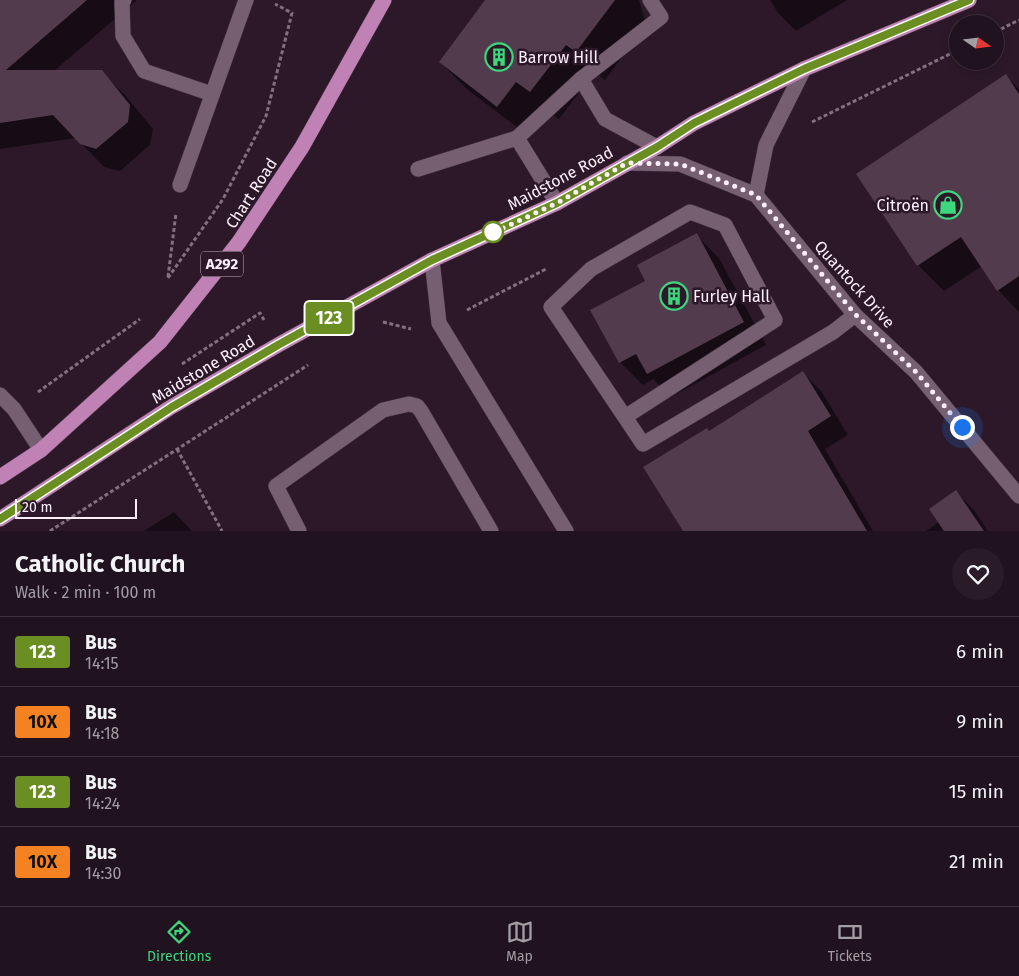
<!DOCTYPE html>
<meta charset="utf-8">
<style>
:root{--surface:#21121f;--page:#291b28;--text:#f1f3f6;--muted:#a29ea4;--line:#3e323d;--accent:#3dd77e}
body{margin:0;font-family:"Fira Sans",sans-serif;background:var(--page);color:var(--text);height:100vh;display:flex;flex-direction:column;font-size:19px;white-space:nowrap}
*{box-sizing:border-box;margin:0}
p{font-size:16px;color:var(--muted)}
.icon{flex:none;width:28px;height:28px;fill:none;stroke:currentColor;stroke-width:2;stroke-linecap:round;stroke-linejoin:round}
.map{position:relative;height:531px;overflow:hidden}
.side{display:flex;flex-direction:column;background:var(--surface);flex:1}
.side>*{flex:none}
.badge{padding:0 10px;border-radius:4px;font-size:18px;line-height:32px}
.needle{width:32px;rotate:104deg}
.controls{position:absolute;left:949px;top:15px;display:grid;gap:10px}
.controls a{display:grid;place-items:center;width:55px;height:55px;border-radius:50%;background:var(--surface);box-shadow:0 2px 8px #0003,0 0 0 1px var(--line);font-size:25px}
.scale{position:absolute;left:15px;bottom:12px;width:122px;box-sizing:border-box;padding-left:5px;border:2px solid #fdeffa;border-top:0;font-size:14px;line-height:18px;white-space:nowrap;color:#fdeffa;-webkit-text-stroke:4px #2c1829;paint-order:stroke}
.you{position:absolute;width:25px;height:25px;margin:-12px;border:4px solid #fff;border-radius:50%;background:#1a73e8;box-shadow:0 0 0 8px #1a73e833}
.map>.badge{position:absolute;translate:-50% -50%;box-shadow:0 0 0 2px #fff}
.round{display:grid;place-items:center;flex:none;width:52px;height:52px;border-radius:26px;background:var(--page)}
.head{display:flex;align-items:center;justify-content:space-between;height:85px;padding:0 15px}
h1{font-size:24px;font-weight:700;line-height:38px}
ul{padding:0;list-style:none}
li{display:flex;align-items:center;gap:15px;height:70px;padding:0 15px;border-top:1px solid var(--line)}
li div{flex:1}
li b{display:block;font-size:19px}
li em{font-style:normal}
li .badge{min-width:55px;font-weight:700;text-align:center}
.menu{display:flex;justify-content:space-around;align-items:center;height:70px;border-top:1px solid var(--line);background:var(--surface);font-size:14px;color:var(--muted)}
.menu a{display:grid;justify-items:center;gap:2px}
.menu .on{color:var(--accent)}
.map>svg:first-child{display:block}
</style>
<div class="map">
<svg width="1019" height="531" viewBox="0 0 1019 531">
<rect width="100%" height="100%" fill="#2c1829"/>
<!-- shadow -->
<g fill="#0007">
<path d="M0,0h137l-83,71 47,1 24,23 28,34 -3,16 -30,26 -16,-4 -28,-29 -76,11z"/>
<path d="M487,0h152l7,24 -41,56 -10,-8 -36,47 -14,-10 -19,25 -58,-44 -28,-28z"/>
<path d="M770,0h77l-51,31 -18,-18z"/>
<path d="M1006,76l13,13v223l-21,-22 -16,-24 -38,25 -26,-26 -60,-91z"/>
<path d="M696,235l23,23 47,87 -95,52 -18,-18 -10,6 -23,-23 26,-81z"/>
<path d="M803,373l18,18 27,44 -23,14 48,82h-168l4,-99z"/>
<path d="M956,492l18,18 14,21h-62l13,-9z"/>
<path d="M174,512l18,19h-48z"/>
</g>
<!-- building -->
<g fill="#523b4d">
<path d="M0,0h87l-81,70h96l28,35 -2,17 -32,27 -16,-5 -27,-29 -53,8z"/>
<path d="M485,0h130l-39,52 -10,-7 -36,47 -14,-10 -19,25 -58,-45z"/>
<path d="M1006,74l13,20v182l-22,15 -36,-54 -44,29 -61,-92z"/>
<path d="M697,233l47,89 -97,52 -11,-20 -17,9 -29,-53 55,-29 -8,-16z"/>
<path d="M803,371l28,45 -23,15 59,100h-184l-40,-64 64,-39 2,3z"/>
<path d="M956,490l28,41h-40l-15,-22z"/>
</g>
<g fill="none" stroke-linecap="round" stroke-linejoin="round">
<!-- lane casing -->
<g stroke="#433340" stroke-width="16">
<g id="lane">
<path d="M124,0l-2,2 1,34 21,35 68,23"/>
<path d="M581,79l24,40 52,28"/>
<path d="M517,138l40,65"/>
<path d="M418,169l99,-31 64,-59 80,-62 -11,-17"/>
<path d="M180,185l66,-185"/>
<path d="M432,260l7,63 127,208"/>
<path d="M0,395l14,14 27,41"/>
<path d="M625,417l150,-97 -50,-95 -35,-13 -99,57 -40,38 92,137 190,-112 22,-17"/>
<path d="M299,531l-23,-45 107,-76 26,-6 8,2 4,5 70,120"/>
</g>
</g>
<!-- street casing -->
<g stroke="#433340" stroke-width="16">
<g id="street">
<path d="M627,163l53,1 76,31 99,120 61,57 103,124"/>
<path d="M756,195l10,-50 38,-76"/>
</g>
</g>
<!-- primary casing -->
<g stroke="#433340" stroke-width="16">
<g id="primary">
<path d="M0,477l41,-27 119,-108 79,-100 63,-95 82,-147"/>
<path d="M0,519l171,-112 107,-62 154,-85 125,-57 100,-56 37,-24 110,-54 165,-69"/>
</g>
</g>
<!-- path -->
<g stroke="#82707f" stroke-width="3" stroke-dasharray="4 2.5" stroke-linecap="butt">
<path d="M995,32l24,-12"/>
<path d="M812,122l146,-72"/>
<path d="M168,277l8,-64"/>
<path d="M168,278l55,-79 43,-83 26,-103 -17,-9"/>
<path d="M467,310l79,-41"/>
<path d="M383,322l28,7"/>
<path d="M182,364l78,-51 4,7"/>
<path d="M38,392l102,-73"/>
<path d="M177,449l45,82"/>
<path d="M50,531l258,-166"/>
</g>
<!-- lane -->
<use href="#lane" stroke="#775f72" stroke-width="15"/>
<!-- street -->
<use href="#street" stroke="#775f72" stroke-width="15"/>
<!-- primary -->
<use href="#primary" stroke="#c082b5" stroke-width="15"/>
</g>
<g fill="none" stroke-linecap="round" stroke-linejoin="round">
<!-- line casing -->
<g stroke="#fff" stroke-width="11">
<path id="line" d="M0,519l172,-112 106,-62 154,-85 125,-57 100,-56 37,-24 110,-54 165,-69"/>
</g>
<!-- line -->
<use href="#line" stroke="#6b8e23" stroke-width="8"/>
<!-- walk -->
<path stroke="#fdeffa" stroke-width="5" stroke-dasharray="0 9" d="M493,232l-7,4 71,-33 70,-40 53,1 30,12 46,19 99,119 61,58 46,55"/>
</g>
<!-- icons -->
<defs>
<g id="building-ring" transform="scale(1.4375)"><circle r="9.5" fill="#2c1829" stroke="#3dd77e" stroke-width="1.5"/><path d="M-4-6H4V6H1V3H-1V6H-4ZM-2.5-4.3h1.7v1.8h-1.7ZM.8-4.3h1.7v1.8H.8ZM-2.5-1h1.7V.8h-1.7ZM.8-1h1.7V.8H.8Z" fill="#3dd77e"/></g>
<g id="shop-ring" transform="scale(1.4375)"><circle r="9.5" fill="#2c1829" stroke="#3dd77e" stroke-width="1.5"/><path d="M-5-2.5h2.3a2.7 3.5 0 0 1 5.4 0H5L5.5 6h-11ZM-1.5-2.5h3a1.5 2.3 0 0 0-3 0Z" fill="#3dd77e"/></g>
</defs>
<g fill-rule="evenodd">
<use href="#building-ring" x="499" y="57"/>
<use href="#shop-ring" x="948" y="205"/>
<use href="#building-ring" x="674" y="296"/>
</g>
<!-- markers -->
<circle fill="#fff" stroke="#6b8e23" stroke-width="2.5" cx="493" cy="232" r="10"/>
<g text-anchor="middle" stroke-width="5" stroke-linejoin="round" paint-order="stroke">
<!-- shield labels -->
<rect fill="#2c1829" stroke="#beaebb" stroke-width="1" x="201" y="251.5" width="42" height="25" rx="4"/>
<g font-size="15" font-weight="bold" fill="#fdeffa">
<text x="222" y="269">A292</text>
</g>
<!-- poi labels -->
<g font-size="16" fill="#fdeffa" stroke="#2c1829" text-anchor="start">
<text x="518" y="63">Barrow Hill</text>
<text x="929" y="211" text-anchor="end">Citroën</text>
<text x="693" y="302">Furley Hall</text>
</g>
<!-- street labels -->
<g font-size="16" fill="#fdeffa" stroke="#2c1829">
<text transform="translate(560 178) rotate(-28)" y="6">Maidstone Road</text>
<text transform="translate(251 193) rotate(-57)" y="6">Chart Road</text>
<text transform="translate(855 284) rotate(48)" y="6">Quantock Drive</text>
<text transform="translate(203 369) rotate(-31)" y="6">Maidstone Road</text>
</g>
</g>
</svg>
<div class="controls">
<a><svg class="needle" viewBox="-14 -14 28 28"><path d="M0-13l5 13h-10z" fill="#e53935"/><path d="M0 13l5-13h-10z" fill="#a29ea4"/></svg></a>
</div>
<div class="scale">20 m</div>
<div class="you" style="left:962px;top:427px"></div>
<b class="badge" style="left:329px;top:318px;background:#6b8e23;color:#fff">123</b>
</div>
<section class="side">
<div class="head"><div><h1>Catholic Church</h1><p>Walk · 2 min · 100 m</p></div><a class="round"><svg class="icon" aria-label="heart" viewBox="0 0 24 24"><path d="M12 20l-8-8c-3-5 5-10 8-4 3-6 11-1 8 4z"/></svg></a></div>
<ul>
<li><span class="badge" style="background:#6b8e23;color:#fff">123</span><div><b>Bus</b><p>14:15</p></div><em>6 min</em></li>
<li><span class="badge" style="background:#f58220;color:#111">10X</span><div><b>Bus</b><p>14:18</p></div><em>9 min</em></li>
<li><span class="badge" style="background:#6b8e23;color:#fff">123</span><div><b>Bus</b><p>14:24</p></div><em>15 min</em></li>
<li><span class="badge" style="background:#f58220;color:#111">10X</span><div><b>Bus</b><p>14:30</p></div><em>21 min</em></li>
</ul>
</section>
<nav class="menu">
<a class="on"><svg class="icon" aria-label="directions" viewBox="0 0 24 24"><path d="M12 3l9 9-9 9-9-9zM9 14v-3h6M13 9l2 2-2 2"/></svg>Directions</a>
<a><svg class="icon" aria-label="map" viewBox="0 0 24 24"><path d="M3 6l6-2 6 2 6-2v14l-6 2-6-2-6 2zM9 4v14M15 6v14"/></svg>Map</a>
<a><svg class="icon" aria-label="tickets" viewBox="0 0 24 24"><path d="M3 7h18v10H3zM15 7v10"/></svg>Tickets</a>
</nav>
